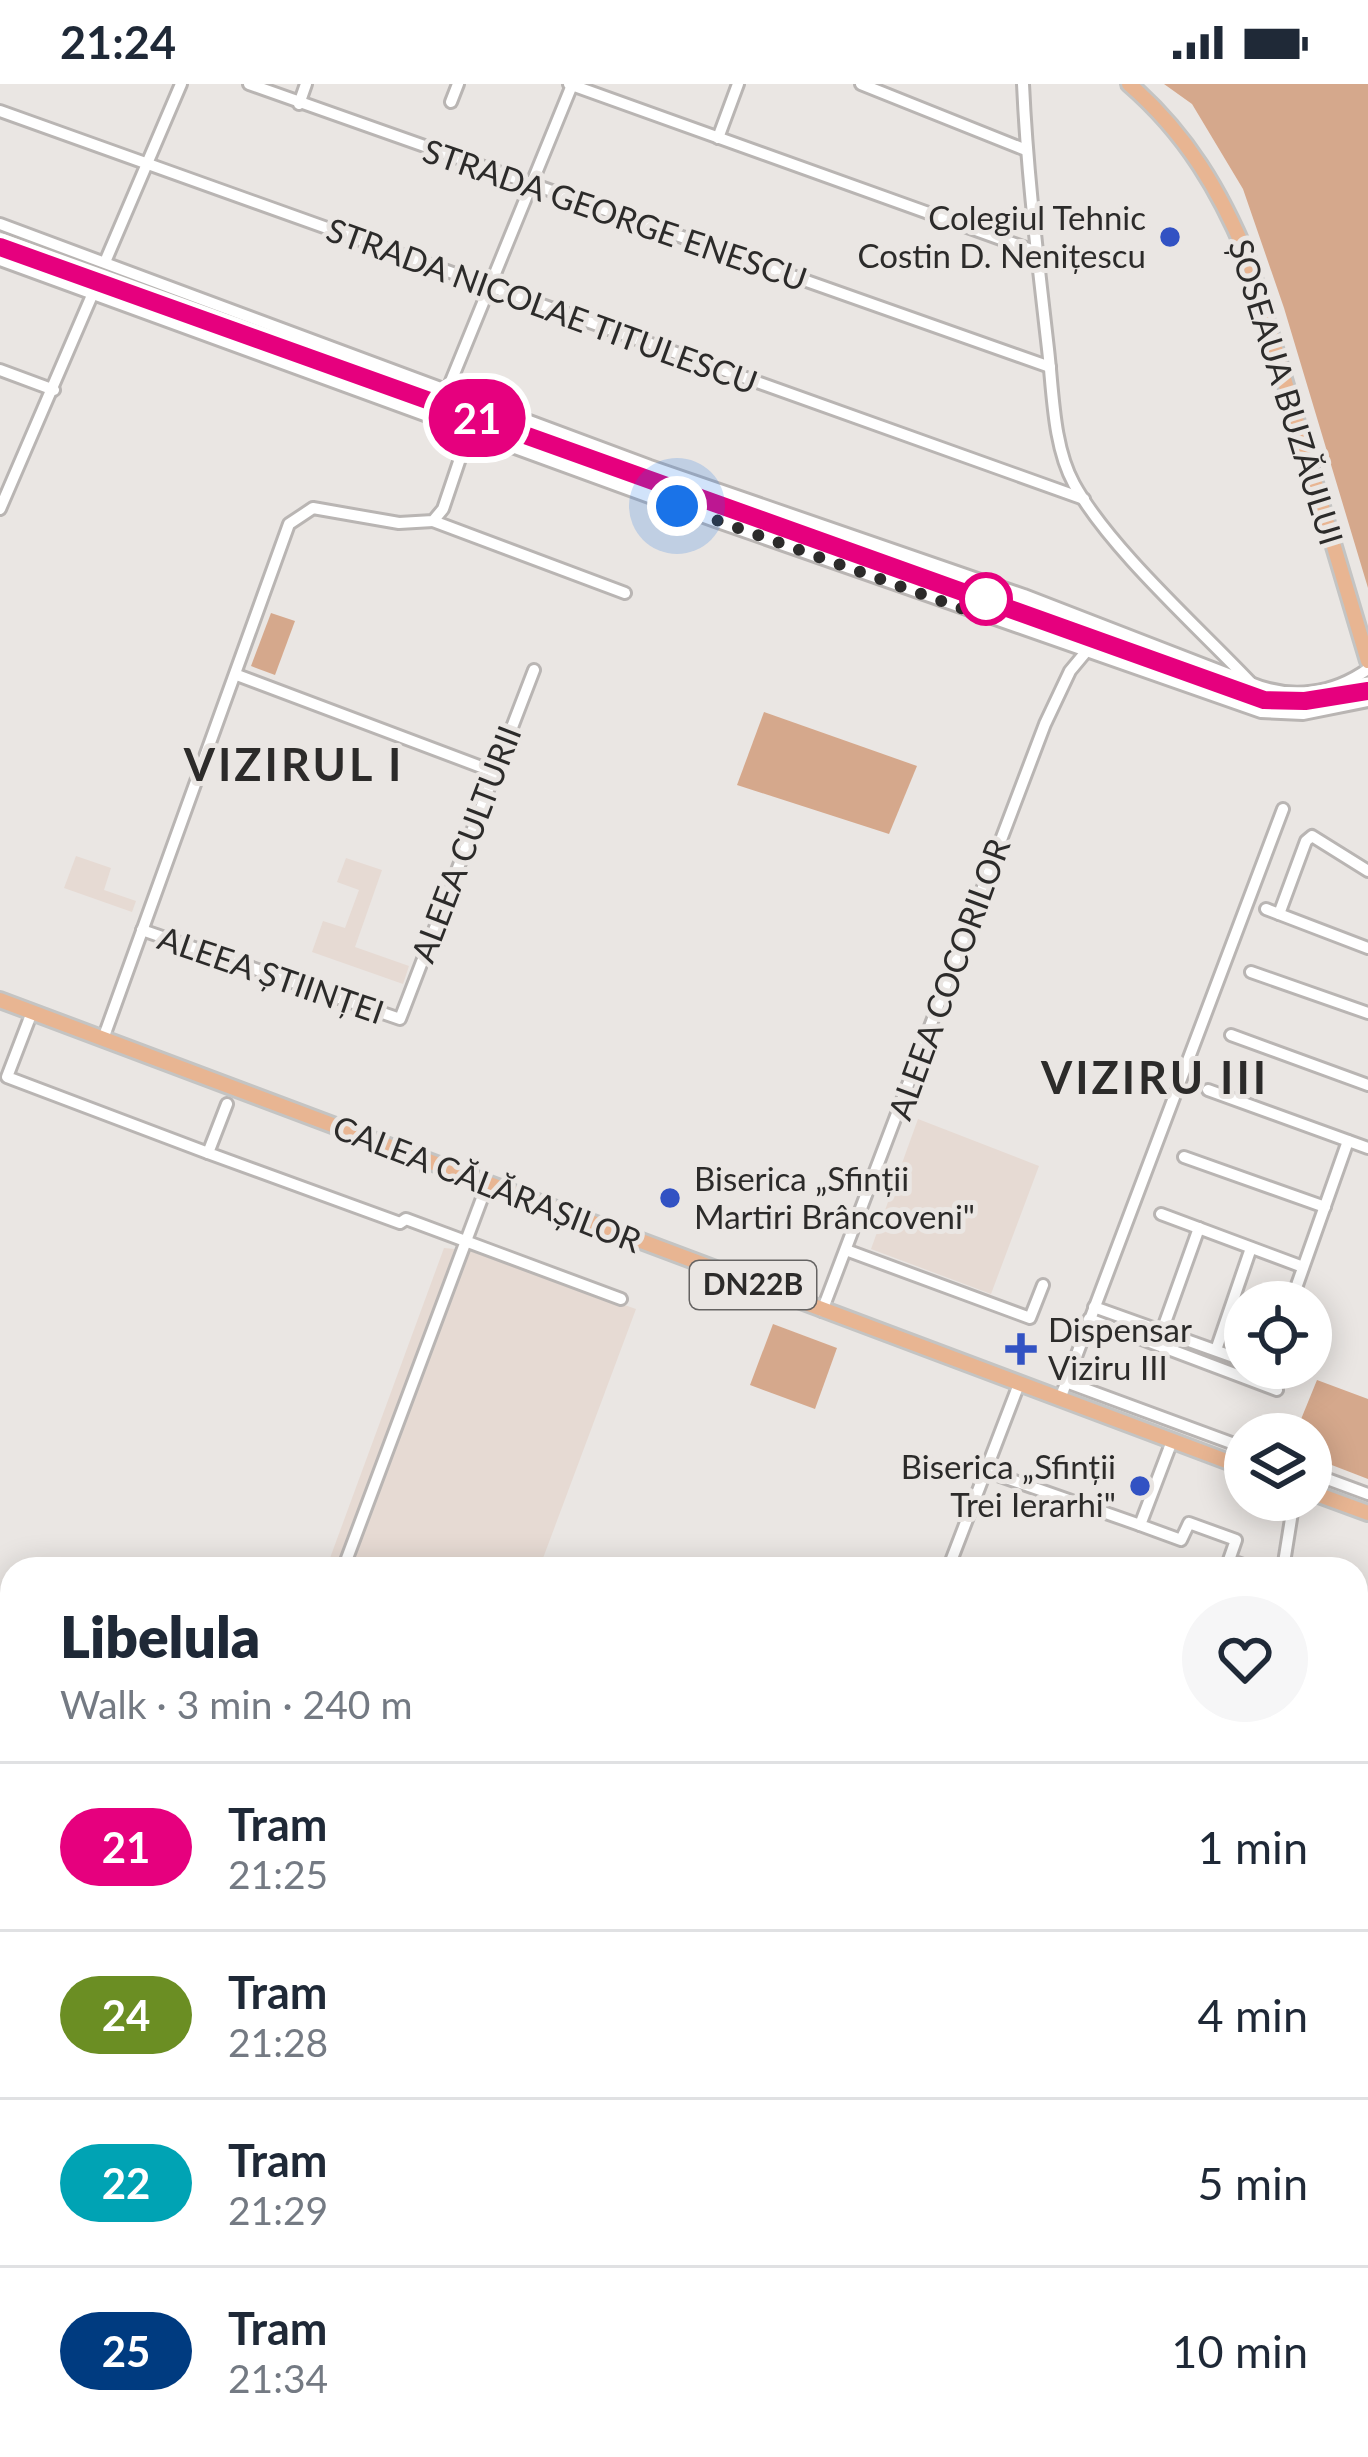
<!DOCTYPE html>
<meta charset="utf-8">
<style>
:root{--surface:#fff;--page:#f6f6f7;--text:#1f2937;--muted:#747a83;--line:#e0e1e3}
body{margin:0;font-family:Lato,sans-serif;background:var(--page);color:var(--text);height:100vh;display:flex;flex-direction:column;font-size:45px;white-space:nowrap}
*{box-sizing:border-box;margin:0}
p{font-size:39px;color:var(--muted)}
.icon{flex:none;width:66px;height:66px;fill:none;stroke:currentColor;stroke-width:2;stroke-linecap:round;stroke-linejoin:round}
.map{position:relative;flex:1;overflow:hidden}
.drawer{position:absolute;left:0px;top:1473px;width:1368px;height:900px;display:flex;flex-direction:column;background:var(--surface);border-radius:36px 36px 0 0;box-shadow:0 6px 30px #0003}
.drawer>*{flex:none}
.badge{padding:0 24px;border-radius:39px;font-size:42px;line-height:78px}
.tools{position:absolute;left:1224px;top:1197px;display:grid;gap:24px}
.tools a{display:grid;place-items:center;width:108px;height:108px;border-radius:50%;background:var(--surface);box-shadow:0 6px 30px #0003;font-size:60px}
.you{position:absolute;width:60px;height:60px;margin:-30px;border:9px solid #fff;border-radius:50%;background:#1a73e8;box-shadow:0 0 0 18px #1a73e833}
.map>.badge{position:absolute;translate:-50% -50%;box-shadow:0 0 0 6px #fff}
.round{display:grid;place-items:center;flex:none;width:126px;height:126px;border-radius:63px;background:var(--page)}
.overview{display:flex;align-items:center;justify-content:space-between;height:204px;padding:0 60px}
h1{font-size:57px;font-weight:800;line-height:90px}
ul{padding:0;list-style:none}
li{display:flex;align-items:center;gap:36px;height:168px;padding:0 60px;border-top:3px solid var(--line)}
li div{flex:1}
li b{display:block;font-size:45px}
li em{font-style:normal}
li .badge{min-width:132px;font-weight:700;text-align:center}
.status{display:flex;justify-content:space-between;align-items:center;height:84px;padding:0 60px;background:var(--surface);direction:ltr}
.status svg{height:33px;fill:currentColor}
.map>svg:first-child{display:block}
</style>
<div class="status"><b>21:24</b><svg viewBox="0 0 49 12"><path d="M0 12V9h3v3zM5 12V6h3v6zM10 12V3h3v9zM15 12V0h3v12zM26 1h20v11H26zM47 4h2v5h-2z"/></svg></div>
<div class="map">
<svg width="1368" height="2373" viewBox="0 0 1368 2373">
<rect width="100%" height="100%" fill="#eae6e3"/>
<!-- built -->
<g fill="#e6dad3">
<path d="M76,772l35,12 -7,22 32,11 -4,11 -68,-24z"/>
<path d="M346,774l36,12 -27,77 54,19 -6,18 -91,-32 11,-31 22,7 14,-38 -22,-8z"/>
<path d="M918,1035l121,47 -48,128 -120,-45z"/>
<path d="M444,1164l23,2 169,59 -97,260h-213z"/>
<path d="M0,1594l12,4v763h1143l74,12h-1229z"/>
</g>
<!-- green -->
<g fill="#d5a88c">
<path d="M1164,0h204v504l-84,-280 -41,-119 -51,-85z"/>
<path d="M271,529l24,8 -20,54 -24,-9z"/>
<path d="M764,628l153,54 -28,68 -152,-49z"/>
<path d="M773,1240l64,24 -22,61 -65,-24z"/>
<path d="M1317,1296l51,19v80l-57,-22v-23h-16z"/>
</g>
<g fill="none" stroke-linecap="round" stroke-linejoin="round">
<!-- minor casing -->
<g stroke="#b9b5b3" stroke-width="16">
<g id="minor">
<path d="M249,0l801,283"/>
<path d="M569,0l468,168"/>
<path d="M861,0l165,66"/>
<path d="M1023,0c4,89 15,177 25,265 5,43 5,97 26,135 36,65 124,143 177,199 40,17 82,11 117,-14"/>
<path d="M451,18l7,-18"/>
<path d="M299,20l7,-20"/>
<path d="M0,27l1084,388"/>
<path d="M718,54l20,-54"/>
<path d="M0,140l650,242 374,129 227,88"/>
<path d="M0,176l715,261 546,191 42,2 65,-13"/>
<path d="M105,178l76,-178"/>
<path d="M0,286l54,20"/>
<path d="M447,307l125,-306"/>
<path d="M0,425l93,-216"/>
<path d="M433,437l192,72"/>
<path d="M237,591l255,96"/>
<path d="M1266,825l102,39"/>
<path d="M1279,830l27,-73 6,-5 56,35"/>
<path d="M142,846l258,89 134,-349"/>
<path d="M1251,888l117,41"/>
<path d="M32,928l-25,65 201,76"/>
<path d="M1231,951l137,50"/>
<path d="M103,955l186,-515 24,-16 86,15 34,-2 10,-12 26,-77"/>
<path d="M1208,1006l160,58"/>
<path d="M227,1020l-19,49 192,70 6,-4 215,80"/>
<path d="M1184,1073l141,50"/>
<path d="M1161,1130l142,53"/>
<path d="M846,1166l184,68 13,-33"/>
<path d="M1291,1218l57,-161"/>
<path d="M1094,1223l151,54"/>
<path d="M822,1227l223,-587 25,-53 15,-18"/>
<path d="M1089,1235l188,71"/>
<path d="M1162,1247l37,-103"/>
<path d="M1216,1266l35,-102"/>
<path d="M1066,1298l179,66"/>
<path d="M1060,1315l223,-590"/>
<path d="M1172,1357l-32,84 41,15 8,-17 47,17 -7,20 26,9"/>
<path d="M986,1387l154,54"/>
<path d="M1311,1389l57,21"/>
<path d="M343,1485l144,-384"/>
<path d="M948,1485l71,-185"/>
<path d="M1283,1485l11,-69"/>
<path d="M1356,1809l12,2"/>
<path d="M1356,1943l12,-65"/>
<path d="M0,2090l12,1"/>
<path d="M1356,2104l12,3"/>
<path d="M1356,2194l12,2"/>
<path d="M1356,2328l12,-65"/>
<path d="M1250,2361l10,5 51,7"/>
<path d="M1347,2373l2,-12"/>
</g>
</g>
<!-- major casing -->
<g stroke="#c4c4c3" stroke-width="20">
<g id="major">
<path d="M1129,0c57,49 92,108 120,177l119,400"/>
<path d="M0,916l1245,468"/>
<path d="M1311,1408l57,21"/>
</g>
</g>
<!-- minor -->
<use href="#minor" stroke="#fff" stroke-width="10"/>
<!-- major -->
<use href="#major" stroke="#e8b592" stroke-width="14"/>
<!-- rail -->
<g stroke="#4f4d4c" stroke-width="3" stroke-dasharray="15 15" stroke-linecap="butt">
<path d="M0,1728l12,3"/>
<path d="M1356,1859l12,-1"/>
<path d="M0,1888l12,3"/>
<path d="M0,1946l12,9"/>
<path d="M0,2048l12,2"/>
<path d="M0,2085h12"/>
</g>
</g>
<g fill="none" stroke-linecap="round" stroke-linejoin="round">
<!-- line casing -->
<g stroke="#fff" stroke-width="27">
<path id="line" d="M0,163l1264,453 41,1 63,-10"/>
</g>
<!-- line -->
<use href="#line" stroke="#e6007e" stroke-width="18"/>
<!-- walk -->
<path stroke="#2c2b2a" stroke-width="12" stroke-dasharray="0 21.6" d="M677,422l303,109 6,-16"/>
</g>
<!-- markers -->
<g fill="#3252c3" stroke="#eae6e3" stroke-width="4.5">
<circle cx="1170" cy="153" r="12"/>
<circle cx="670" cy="1114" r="12"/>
<path d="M1015 1247h12v12h12v12h-12v12h-12v-12h-12v-12h12z"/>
<circle cx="1140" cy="1402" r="12"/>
</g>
<circle fill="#fff" stroke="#e6007e" stroke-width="6" cx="986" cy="515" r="24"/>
<g text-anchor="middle" stroke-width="10" stroke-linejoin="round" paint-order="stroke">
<!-- shield labels -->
<rect fill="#eae6e3" stroke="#656362" stroke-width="3" x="690" y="1177" width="126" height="48" rx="9"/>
<g font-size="30" font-weight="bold" fill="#2c2b2a">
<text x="753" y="1211">DN22B</text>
</g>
<!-- street labels -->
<g font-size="33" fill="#2c2b2a" stroke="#eae6e3">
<text transform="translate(615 131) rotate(19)" y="12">STRADA GEORGE ENESCU</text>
<text transform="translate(542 222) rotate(20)" y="12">STRADA NICOLAE TITULESCU</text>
<text transform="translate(1286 308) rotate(73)" y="12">ȘOSEAUA BUZĂULUI</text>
<text transform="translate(466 760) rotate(-69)" y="12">ALEEA CULTURII</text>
<text transform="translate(271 891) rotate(19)" y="12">ALEEA ȘTIINȚEI</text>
<text transform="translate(949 895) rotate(-70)" y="12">ALEEA COCORILOR</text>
<text transform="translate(487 1100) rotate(21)" y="12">CALEA CĂLĂRAȘILOR</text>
</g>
<!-- poi labels -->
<g font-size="33" fill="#2c2b2a" stroke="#eae6e3" text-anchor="end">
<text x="1146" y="146">Colegiul Tehnic<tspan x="1146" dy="38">Costin D. Nenițescu</tspan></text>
<text x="694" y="1107" text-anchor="start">Biserica „Sfinții<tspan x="694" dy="38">Martiri Brâncoveni"</tspan></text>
<text x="1048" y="1258" text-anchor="start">Dispensar<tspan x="1048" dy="38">Viziru III</tspan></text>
<text x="1116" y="1395">Biserica „Sfinții<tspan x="1116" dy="38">Trei Ierarhi"</tspan></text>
</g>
<!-- district labels -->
<g font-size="45" font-weight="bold" letter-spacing="3" fill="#2c2b2a" stroke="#eae6e3">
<text x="294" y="697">VIZIRUL I</text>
<text x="1155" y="1010">VIZIRU III</text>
</g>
</g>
</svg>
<div class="tools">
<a><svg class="icon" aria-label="locate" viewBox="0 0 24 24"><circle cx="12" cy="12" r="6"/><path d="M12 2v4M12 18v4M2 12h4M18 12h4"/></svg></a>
<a><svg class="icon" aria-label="layers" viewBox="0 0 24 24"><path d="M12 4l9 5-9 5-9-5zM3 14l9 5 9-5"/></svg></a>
</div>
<div class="you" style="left:677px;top:422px"></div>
<b class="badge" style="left:477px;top:334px;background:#e6007e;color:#fff">21</b>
<section class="drawer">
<div class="overview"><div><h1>Libelula</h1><p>Walk · 3 min · 240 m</p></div><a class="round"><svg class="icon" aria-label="heart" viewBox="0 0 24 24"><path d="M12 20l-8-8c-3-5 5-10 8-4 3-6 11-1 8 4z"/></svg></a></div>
<ul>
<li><span class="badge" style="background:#e6007e;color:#fff">21</span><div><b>Tram</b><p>21:25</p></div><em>1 min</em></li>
<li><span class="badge" style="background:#6b8e23;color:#fff">24</span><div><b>Tram</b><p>21:28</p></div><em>4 min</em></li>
<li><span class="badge" style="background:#00a3b4;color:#fff">22</span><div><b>Tram</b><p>21:29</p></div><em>5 min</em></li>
<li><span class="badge" style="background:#003b80;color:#fff">25</span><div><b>Tram</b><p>21:34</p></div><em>10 min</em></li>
</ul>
</section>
</div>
